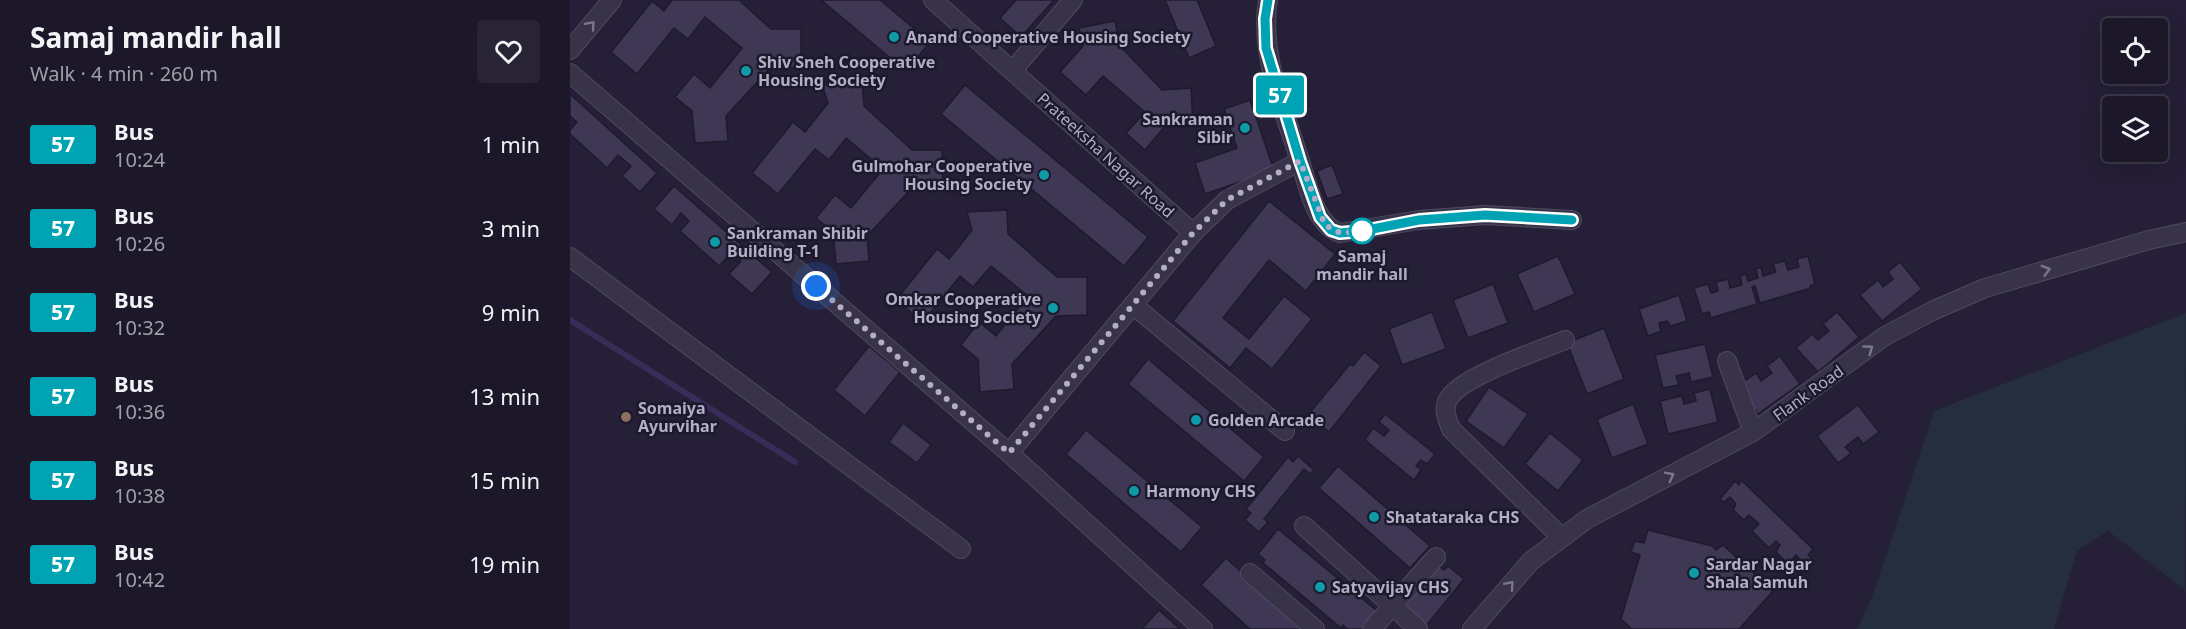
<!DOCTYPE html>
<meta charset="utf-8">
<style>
:root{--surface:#1c1729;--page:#292435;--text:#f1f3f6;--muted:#a09fa8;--line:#3a3646}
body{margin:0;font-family:"Noto Sans",sans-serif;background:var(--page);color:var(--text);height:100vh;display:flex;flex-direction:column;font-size:22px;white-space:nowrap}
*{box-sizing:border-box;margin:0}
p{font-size:20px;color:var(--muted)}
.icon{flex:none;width:33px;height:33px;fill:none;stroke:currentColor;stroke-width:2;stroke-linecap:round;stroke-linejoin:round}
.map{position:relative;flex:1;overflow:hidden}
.drawer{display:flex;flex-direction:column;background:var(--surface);width:570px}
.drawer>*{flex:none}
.badge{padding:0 12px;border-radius:4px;font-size:21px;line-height:39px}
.buttons{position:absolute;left:1532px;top:18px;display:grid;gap:12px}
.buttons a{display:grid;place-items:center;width:66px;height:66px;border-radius:6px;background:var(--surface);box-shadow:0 6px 24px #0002,0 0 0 2px var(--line);font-size:30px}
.you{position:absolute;width:30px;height:30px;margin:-15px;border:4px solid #fff;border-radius:50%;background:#1a73e8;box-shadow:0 0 0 9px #1a73e833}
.map>.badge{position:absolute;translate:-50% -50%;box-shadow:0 0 0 3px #fff}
.round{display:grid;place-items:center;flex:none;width:63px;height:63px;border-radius:6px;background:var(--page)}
.head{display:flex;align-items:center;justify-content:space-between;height:102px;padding:0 30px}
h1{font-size:28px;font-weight:700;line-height:45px}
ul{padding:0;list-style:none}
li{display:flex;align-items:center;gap:18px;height:84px;padding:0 30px}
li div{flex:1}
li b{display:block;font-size:22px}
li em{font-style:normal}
li .badge{min-width:66px;font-weight:700;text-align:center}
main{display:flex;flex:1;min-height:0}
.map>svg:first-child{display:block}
</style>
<main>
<section class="drawer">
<div class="head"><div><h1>Samaj mandir hall</h1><p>Walk · 4 min · 260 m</p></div><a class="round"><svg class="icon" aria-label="heart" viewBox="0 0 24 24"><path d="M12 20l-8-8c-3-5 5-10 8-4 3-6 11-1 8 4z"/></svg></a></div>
<ul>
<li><span class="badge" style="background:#00a3b4;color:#fff">57</span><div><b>Bus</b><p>10:24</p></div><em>1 min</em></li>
<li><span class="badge" style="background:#00a3b4;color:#fff">57</span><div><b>Bus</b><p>10:26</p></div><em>3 min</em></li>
<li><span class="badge" style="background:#00a3b4;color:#fff">57</span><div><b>Bus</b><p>10:32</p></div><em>9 min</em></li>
<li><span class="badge" style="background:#00a3b4;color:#fff">57</span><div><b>Bus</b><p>10:36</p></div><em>13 min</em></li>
<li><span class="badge" style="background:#00a3b4;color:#fff">57</span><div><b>Bus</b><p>10:38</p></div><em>15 min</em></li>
<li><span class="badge" style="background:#00a3b4;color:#fff">57</span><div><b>Bus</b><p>10:42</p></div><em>19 min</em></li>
</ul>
</section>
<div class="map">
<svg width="1616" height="629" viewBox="0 0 1616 629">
<rect width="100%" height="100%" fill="#251f37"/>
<!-- green -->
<path fill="#252e3d" d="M1616,313l-1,277 -77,-59 -31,20 -23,78h-197l15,-32 62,-186z"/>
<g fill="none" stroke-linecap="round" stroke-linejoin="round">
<!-- stream -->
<path stroke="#372d58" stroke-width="6" d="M0,320l225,142"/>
</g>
<!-- building -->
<g fill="#3f3855" stroke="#1f1a2e" stroke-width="1.5">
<path d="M102,0h67l32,29h30v38l-31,1 -44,48 2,25 -33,2 -3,-32 -17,-14 19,-23 16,14 32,-40 -37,-31 -17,22 -14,-11 -37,46 -26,-22 41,-51 12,10z"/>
<path d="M251,0h59l50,42 -24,29z"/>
<path d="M446,0h38l-33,37 -21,-19z"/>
<path d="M595,0h32l19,46 -27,12z"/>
<path d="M545,21l5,25 42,44 29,-2 2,36 -27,1 -21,25 -19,-17 19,-21 -42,-36 -17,19 -26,-23 23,-26 -4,-18z"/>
<path d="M292,83l2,23 48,44h30l1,38h-31l-45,48 2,25 -33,3 -3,-32 -17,-14 19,-23 16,13 32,-39 -37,-31 -17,22 -14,-11 -37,45 -26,-21 41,-51 12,10 23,-29 -6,-18z"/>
<path d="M395,85l183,152 -24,29 -183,-152z"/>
<path d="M0,94l87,79 -17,19 -18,-16 9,-10 -13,-11 -11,13 -37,-34v-4l7,-8 -7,-6z"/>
<path d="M680,100l24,70 -69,24 -10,-31 42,-15 -13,-39z"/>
<path d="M762,165l11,29 -16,5 -10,-28z"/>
<path d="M104,186l98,86 -20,22 -23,-20 12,-13 -10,-8 -12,13 -39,-35 9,-10 -8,-8 -9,12 -18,-16z"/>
<path d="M699,201l66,53 -29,37 -37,-31 -46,58 26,21 35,-43 28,23 -40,50 -26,-21 -16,20 -57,-47z"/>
<path d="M437,210l1,24 49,43h30v38l-31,1 -44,48 2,25 -34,3 -2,-33 -17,-14 18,-23 17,14 32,-40 -37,-30 -18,21 -13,-11 -37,46 -27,-22 41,-51 12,10 23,-29 -5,-18z"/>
<path d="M988,256l17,38 -41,18 -17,-38z"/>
<path d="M1238,256l7,28 -5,2 1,2 -51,15 -5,-17 -3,1 5,17 -46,14 -2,-6 -7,2 -8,-26 14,-4 3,9 7,-2 -2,-9 12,-3 2,9 12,-3 -2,-9 6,-2 2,7 10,-3 -2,-9 5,-2 2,9 13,-4 -3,-8 12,-3 3,9 11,-3 -2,-8z"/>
<path d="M1330,262l22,27 -40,32 -22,-26 18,-15 5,7 10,-8 -5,-7z"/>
<path d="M923,284l15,39 -40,15 -15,-38z"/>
<path d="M1109,295l8,26 -16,5 -4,-5 -8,2 2,8 -13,5 -9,-27z"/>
<path d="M862,312l14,37 -44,16 -13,-36z"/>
<path d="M1267,312l22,25 -41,35 -22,-24 16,-14 6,6 11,-9 -6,-7z"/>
<path d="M1034,328l20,51 -37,15 -20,-51z"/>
<path d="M1135,344l8,33 -22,5 -2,-9 -13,3 3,9 -16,3 -8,-33z"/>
<path d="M299,346l31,26 -35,44 -31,-26z"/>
<path d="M794,352l17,14 -52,66 -21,-17 42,-51 3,2z"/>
<path d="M1210,356l20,28 -42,30 -20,-28 18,-13 5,8 11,-8 -5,-7z"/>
<path d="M578,359l116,98 -20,24 -116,-97z"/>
<path d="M919,387l39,27 -24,34 -38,-27z"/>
<path d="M1140,389l8,33 -50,12 -8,-33 22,-5 2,8 12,-3 -2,-8z"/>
<path d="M1063,404l15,40 -36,14 -15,-39z"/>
<path d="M1288,405l21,27 -16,12 -5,-7 -13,10 6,6 -13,10 -21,-27z"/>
<path d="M815,414l50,40 -8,10 -6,-4 -5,6 5,4 -7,10 -49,-40 8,-12 11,8 5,-6 -10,-8z"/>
<path d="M333,423l28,22 -14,18 -28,-21z"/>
<path d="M516,430l116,97 -21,25 -115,-98z"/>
<path d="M980,433l33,27 -25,31 -33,-27z"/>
<path d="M728,456l16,14 -4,4 -6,-5 -40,50 4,3 -9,10 -14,-12 6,-7 -5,-4 42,-52 5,5z"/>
<path d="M768,466l92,80 -20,22 -91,-80z"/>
<path d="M1171,480l72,69 -5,6 4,4 -12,12 -7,-3 7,-8 -4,-5 -8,9 -12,-12 4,-7 -4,-4 -7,7 -17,-17 7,-7 -10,-9 -5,5 -11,-10 3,-6 -6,-7 -6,5 -4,-3 15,-18 4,4z"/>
<path d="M708,529l99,82 -14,18h-15l-5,-4 -2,3 -78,-65 2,-3 -7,-6z"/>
<path d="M1078,530l64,16 4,4 7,-5 50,46 -34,38h-107l-11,-10 19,-64 -9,-3 4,-11 9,2z"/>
<path d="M656,558l78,71h-54l-49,-44z"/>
<path d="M866,564l8,6 4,-4 16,13 -39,48 -24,-19z"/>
<path d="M589,610l21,19h-38z"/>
</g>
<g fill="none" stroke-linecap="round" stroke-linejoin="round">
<!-- minor casing -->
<g stroke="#504a60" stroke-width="20">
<g id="minor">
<path d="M363,0l260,233 -184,220 194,176"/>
<path d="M0,50l42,-50"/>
<path d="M442,71l61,-71"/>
<path d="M0,73l439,380"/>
<path d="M730,161c8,24 14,63 40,72l79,-13 66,-5 87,5"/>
<path d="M623,233l34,-33 73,-39c-16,-52 -41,-106 -32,-161"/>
<path d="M0,257l391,292"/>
<path d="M563,305l152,126"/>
<path d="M1157,361l26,71"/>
<path d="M734,526l114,103"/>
<path d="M991,537l-110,-108c-4,-11 -9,-21 -2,-31 14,-22 89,-47 116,-58"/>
<path d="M680,573l65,56"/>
<path d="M802,629l64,-72"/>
<path d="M902,629l59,-68 56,-42 166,-87 132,-96 47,-25 53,-23 164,-48 37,-8"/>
</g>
</g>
<!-- minor -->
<use href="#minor" stroke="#383348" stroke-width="18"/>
</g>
<!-- one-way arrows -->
<defs><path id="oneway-chevron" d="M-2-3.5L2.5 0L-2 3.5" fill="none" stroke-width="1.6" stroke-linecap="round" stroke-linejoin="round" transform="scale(1.5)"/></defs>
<g stroke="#7c768d">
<use href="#oneway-chevron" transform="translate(21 25) rotate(-50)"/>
<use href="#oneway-chevron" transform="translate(1476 270) rotate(-16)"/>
<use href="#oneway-chevron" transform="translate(1299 349) rotate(-36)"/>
<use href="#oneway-chevron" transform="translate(1100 476) rotate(-27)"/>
<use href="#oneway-chevron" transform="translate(940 585) rotate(-49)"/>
</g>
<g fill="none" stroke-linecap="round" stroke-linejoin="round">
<!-- line casing -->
<g stroke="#fff" stroke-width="14">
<path id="line" d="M698,0l-3,19 1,29 34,113 20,56 11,13 9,3 22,-2 57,-11 66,-5 87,5"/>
</g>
<!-- line -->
<use href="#line" stroke="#00a3b4" stroke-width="9"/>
<!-- walk -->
<path stroke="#b3adc5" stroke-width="6" stroke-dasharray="0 10.8" d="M246,286l193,167 184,-220 34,-33 73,-39 25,64 15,8 22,-2"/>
</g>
<!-- markers -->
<g fill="#0f9aa8" stroke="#1d192c" stroke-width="2">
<circle cx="324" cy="37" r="6"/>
<circle cx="176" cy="71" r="6"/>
<circle cx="675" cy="128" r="6"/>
<circle cx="474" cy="175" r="6"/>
<circle cx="145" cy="242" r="6"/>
<circle cx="483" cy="308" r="6"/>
<circle cx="626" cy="420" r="6"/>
<circle cx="564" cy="491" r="6"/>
<circle cx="804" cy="517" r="6"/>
<circle cx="1124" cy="573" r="6"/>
<circle cx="750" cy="587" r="6"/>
</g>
<circle fill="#fff" stroke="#00a3b4" stroke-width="3" cx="792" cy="231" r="12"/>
<circle fill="#8d6e63" stroke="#1d192c" stroke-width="2" cx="56" cy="417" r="6"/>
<g text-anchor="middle" stroke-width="5" stroke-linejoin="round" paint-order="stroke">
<!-- poi labels -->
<g font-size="16" font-weight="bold" fill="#b3adc5" stroke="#1d192c" text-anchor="start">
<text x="336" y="43">Anand Cooperative Housing Society</text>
<text x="188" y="68">Shiv Sneh Cooperative<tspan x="188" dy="18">Housing Society</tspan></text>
<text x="663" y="125" text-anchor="end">Sankraman<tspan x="663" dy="18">Sibir</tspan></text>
<text x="462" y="172" text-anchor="end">Gulmohar Cooperative<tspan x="462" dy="18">Housing Society</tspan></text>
<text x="157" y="239">Sankraman Shibir<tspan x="157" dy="18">Building T-1</tspan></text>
<text x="471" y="305" text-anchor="end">Omkar Cooperative<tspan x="471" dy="18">Housing Society</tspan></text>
<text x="68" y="414">Somaiya<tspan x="68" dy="18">Ayurvihar</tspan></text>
<text x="638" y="426">Golden Arcade</text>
<text x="576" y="497">Harmony CHS</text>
<text x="816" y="523">Shatataraka CHS</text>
<text x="1136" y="570">Sardar Nagar<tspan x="1136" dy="18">Shala Samuh</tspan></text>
<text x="762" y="593">Satyavijay CHS</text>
</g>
<!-- street labels -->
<g font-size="16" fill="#b3adc5" stroke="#1d192c">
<text transform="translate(536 155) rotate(42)" y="6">Prateeksha Nagar Road</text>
<text transform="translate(1238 393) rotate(-36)" y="6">Flank Road</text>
</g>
<!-- stop labels -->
<g font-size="16" font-weight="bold" fill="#b3adc5" stroke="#1d192c">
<text x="792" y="262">Samaj<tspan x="792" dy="18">mandir hall</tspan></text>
</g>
</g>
</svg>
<div class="buttons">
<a><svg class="icon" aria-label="locate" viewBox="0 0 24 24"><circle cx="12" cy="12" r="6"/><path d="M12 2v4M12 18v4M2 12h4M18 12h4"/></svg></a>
<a><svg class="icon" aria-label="layers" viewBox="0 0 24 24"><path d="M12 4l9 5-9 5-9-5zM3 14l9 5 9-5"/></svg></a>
</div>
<div class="you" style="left:246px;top:286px"></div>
<b class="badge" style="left:710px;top:95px;background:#00a3b4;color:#fff">57</b>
</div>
</main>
